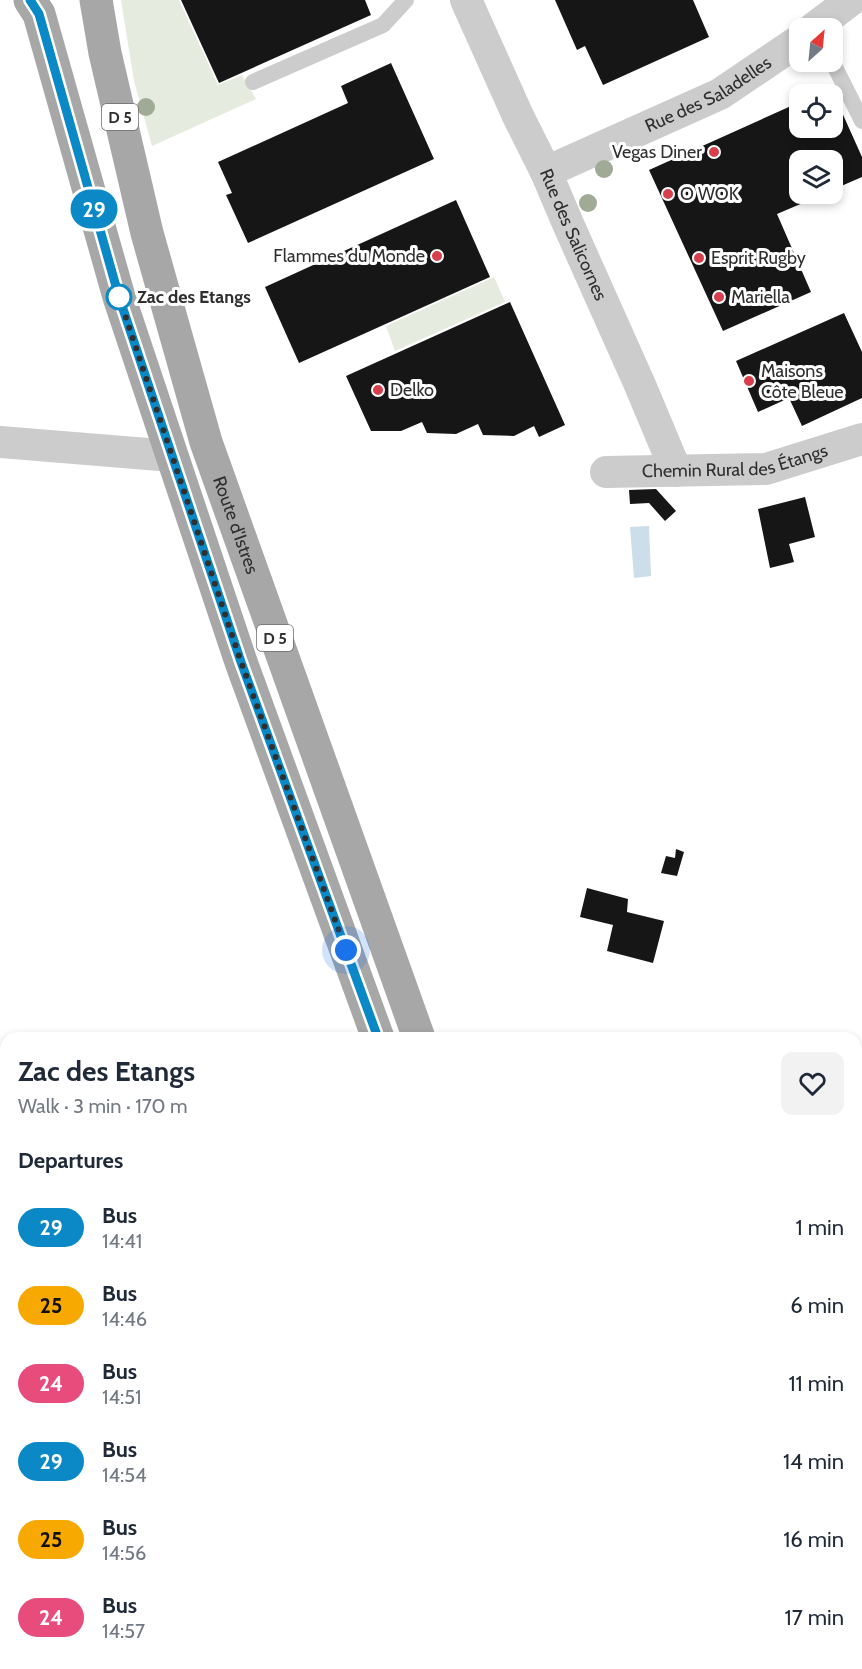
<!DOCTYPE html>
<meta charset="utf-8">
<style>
:root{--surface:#fff;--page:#f2f2f3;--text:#1f2937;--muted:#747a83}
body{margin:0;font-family:Cabin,sans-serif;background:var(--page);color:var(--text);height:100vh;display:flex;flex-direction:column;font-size:22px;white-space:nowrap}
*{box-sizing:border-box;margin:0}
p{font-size:20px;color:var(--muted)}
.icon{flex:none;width:33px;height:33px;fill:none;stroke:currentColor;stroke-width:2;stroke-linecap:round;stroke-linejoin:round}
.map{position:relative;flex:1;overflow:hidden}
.drawer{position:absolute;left:0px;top:1032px;width:862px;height:638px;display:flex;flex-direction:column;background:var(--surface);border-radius:18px 18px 0 0;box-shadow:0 3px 9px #0003}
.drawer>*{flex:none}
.badge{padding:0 12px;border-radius:20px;font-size:21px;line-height:39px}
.needle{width:39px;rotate:27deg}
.fabs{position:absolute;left:789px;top:18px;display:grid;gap:12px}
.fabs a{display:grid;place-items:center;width:54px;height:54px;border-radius:12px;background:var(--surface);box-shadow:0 3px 9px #0003;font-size:30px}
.you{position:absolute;width:30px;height:30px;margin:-15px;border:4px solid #fff;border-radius:50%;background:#1a73e8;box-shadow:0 0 0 9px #1a73e833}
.map>.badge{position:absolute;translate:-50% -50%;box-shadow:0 0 0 3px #fff}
h2{padding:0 18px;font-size:22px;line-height:54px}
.round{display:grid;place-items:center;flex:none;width:63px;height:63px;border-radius:12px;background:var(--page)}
.headline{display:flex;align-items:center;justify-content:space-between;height:102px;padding:0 18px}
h1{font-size:28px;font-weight:700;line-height:45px}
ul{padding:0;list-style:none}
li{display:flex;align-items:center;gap:18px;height:78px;padding:0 18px}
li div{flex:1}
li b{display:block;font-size:22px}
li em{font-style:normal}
li .badge{min-width:66px;font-weight:700;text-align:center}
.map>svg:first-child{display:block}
</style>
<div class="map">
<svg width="862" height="1669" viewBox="0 0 862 1669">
<rect width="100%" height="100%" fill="#fff"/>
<!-- green -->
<g fill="#e5ebde">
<path d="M121,0h58l39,85 24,-10 14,24 -104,47 -18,-65z"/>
<path d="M494,277l11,25 -110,49 -9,-25z"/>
</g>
<!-- water -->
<path fill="#cbdee9" d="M649,526l2,50 -17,2 -4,-51z"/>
<!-- building -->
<g fill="#161616">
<path d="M181,0h184l6,15 -152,68z"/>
<path d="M555,0h138l16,37 -106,48 -18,-39 -8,4z"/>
<path d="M391,63l43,96 -186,84 -22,-48 6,-2 -14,-31 130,-59 -7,-17z"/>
<path d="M831,88l31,69v20l-30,13v-30h-32v34h24l-47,20 34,78 -88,39 -74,-161 151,-68v26h32v-34h-15z"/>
<path d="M456,200l34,77 -191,86 -34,-76z"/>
<path d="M510,302l55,123 -26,12 -5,-11 -20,10 -31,-1 -5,-11 -22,10 -29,-1 -5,-11 -21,9h-30l-25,-55z"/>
<path d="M844,313l18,39v46l-60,28 -13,-28 -31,14 -22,-51z"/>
<path d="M656,489l20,22 -11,10 -16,-18 -19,1 -1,-14z"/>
<path d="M805,497l10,40 -26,7 5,18 -24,6 -12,-59z"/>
<path d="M676,849l8,3 -7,24 -16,-3 5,-17 9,2z"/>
<path d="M587,888l41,11 -1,13 37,9 -11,42 -46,-12 6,-26 -33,-8z"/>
</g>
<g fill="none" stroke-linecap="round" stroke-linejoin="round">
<!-- lane -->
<g stroke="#ccc" stroke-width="16">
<path d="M832,61l30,60"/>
<path d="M253,82l130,-57 23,-25"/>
<path d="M856,1615l6,-2"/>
</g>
<!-- street -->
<g stroke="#ccc" stroke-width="32">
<path id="s1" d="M466,0l52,116 28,56 23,54 71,159 36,86"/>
<path d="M814,28l37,-28"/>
<path id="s2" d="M546,172l174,-78 80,-54"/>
<path d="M0,442l172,14"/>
<path id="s3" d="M606,472l160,-3 96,-30"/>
</g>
<!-- primary -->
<g stroke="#a7a7a7" stroke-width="33">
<path d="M30,0l9,14 80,283 122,365 137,376"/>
<path id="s4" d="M96,0l9,53 42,180 59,209 213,596"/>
<path d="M778,1664l3,5"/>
<path d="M600,1669l3,-5"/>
</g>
</g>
<!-- trees -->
<g fill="#a0ab96">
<circle cx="146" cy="107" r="9"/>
<circle cx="604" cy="169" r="9"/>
<circle cx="588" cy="203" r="9"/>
</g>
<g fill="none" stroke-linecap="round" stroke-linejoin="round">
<!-- line casing -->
<g stroke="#fff" stroke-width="14">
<path id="line" d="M30,0l9,14 80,283 122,365 137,376"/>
</g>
<!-- line -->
<use href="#line" stroke="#0b89c6" stroke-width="9"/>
<!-- walk -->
<path stroke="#2f2f2f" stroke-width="6" stroke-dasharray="0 10.8" d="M119,297l122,365 105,288"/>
</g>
<!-- markers -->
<g fill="#d73f4c" stroke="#fff" stroke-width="2">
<circle cx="714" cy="152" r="6"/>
<circle cx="668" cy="194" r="6"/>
<circle cx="437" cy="256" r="6"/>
<circle cx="699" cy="258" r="6"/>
<circle cx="719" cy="297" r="6"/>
<circle cx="749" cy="381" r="6"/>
<circle cx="378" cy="390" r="6"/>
</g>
<circle fill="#fff" stroke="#0b89c6" stroke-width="3" cx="119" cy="297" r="12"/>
<g text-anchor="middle" stroke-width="6" stroke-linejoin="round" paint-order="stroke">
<!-- shield labels -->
<g fill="#fff" stroke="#6d6d6d" stroke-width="1.5">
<rect x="102" y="104" width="36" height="26" rx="4.5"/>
<rect x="257" y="625" width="36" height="26" rx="4.5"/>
</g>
<g font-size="16" font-weight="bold" fill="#2f2f2f">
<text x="120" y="123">D 5</text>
<text x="275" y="644">D 5</text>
</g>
<!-- street labels -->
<g font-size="18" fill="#2f2f2f" stroke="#fff">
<text dy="6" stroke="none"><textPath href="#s2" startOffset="180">Rue des Saladelles</textPath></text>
<text dy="6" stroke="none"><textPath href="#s1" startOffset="258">Rue des Salicornes</textPath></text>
<text dy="6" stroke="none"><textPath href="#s3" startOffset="130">Chemin Rural des Étangs</textPath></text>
<text dy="6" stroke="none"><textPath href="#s4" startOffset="544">Route d'Istres</textPath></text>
</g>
<!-- poi labels -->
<g font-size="18" fill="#2f2f2f" stroke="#fff" text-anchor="start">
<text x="702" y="158" text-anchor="end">Vegas Diner</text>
<text x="680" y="200">O WOK</text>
<text x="425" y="262" text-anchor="end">Flammes du Monde</text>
<text x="711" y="264">Esprit Rugby</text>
<text x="731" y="303">Mariella</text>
<text x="761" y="377">Maisons<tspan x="761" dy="21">Côte Bleue</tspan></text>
<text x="390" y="396">Delko</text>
</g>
<!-- stop labels -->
<g font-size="18" font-weight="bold" fill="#2f2f2f" stroke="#fff" text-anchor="start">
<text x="137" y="303">Zac des Etangs</text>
</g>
</g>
</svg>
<div class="fabs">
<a><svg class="needle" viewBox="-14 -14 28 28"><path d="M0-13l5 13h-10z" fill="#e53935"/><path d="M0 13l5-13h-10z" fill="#747a83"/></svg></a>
<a><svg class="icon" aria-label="locate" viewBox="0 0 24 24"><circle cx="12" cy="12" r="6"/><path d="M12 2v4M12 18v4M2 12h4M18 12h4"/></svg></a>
<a><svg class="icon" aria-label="layers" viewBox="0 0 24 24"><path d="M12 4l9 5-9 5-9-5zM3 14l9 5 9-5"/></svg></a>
</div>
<div class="you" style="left:346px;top:950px"></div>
<b class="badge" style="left:94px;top:209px;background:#0b89c6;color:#fff">29</b>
<section class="drawer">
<div class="headline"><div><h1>Zac des Etangs</h1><p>Walk · 3 min · 170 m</p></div><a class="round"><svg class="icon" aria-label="heart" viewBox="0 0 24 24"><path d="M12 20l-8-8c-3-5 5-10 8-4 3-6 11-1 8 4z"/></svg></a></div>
<h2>Departures</h2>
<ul>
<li><span class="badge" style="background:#0b89c6;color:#fff">29</span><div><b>Bus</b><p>14:41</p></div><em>1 min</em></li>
<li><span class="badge" style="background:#f7a801;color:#111">25</span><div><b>Bus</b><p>14:46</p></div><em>6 min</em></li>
<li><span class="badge" style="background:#e74c7d;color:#fff">24</span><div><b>Bus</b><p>14:51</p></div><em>11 min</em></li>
<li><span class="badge" style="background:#0b89c6;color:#fff">29</span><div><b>Bus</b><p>14:54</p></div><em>14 min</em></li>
<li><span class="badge" style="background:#f7a801;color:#111">25</span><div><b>Bus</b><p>14:56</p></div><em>16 min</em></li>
<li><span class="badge" style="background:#e74c7d;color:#fff">24</span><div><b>Bus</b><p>14:57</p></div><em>17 min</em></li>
</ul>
</section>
</div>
